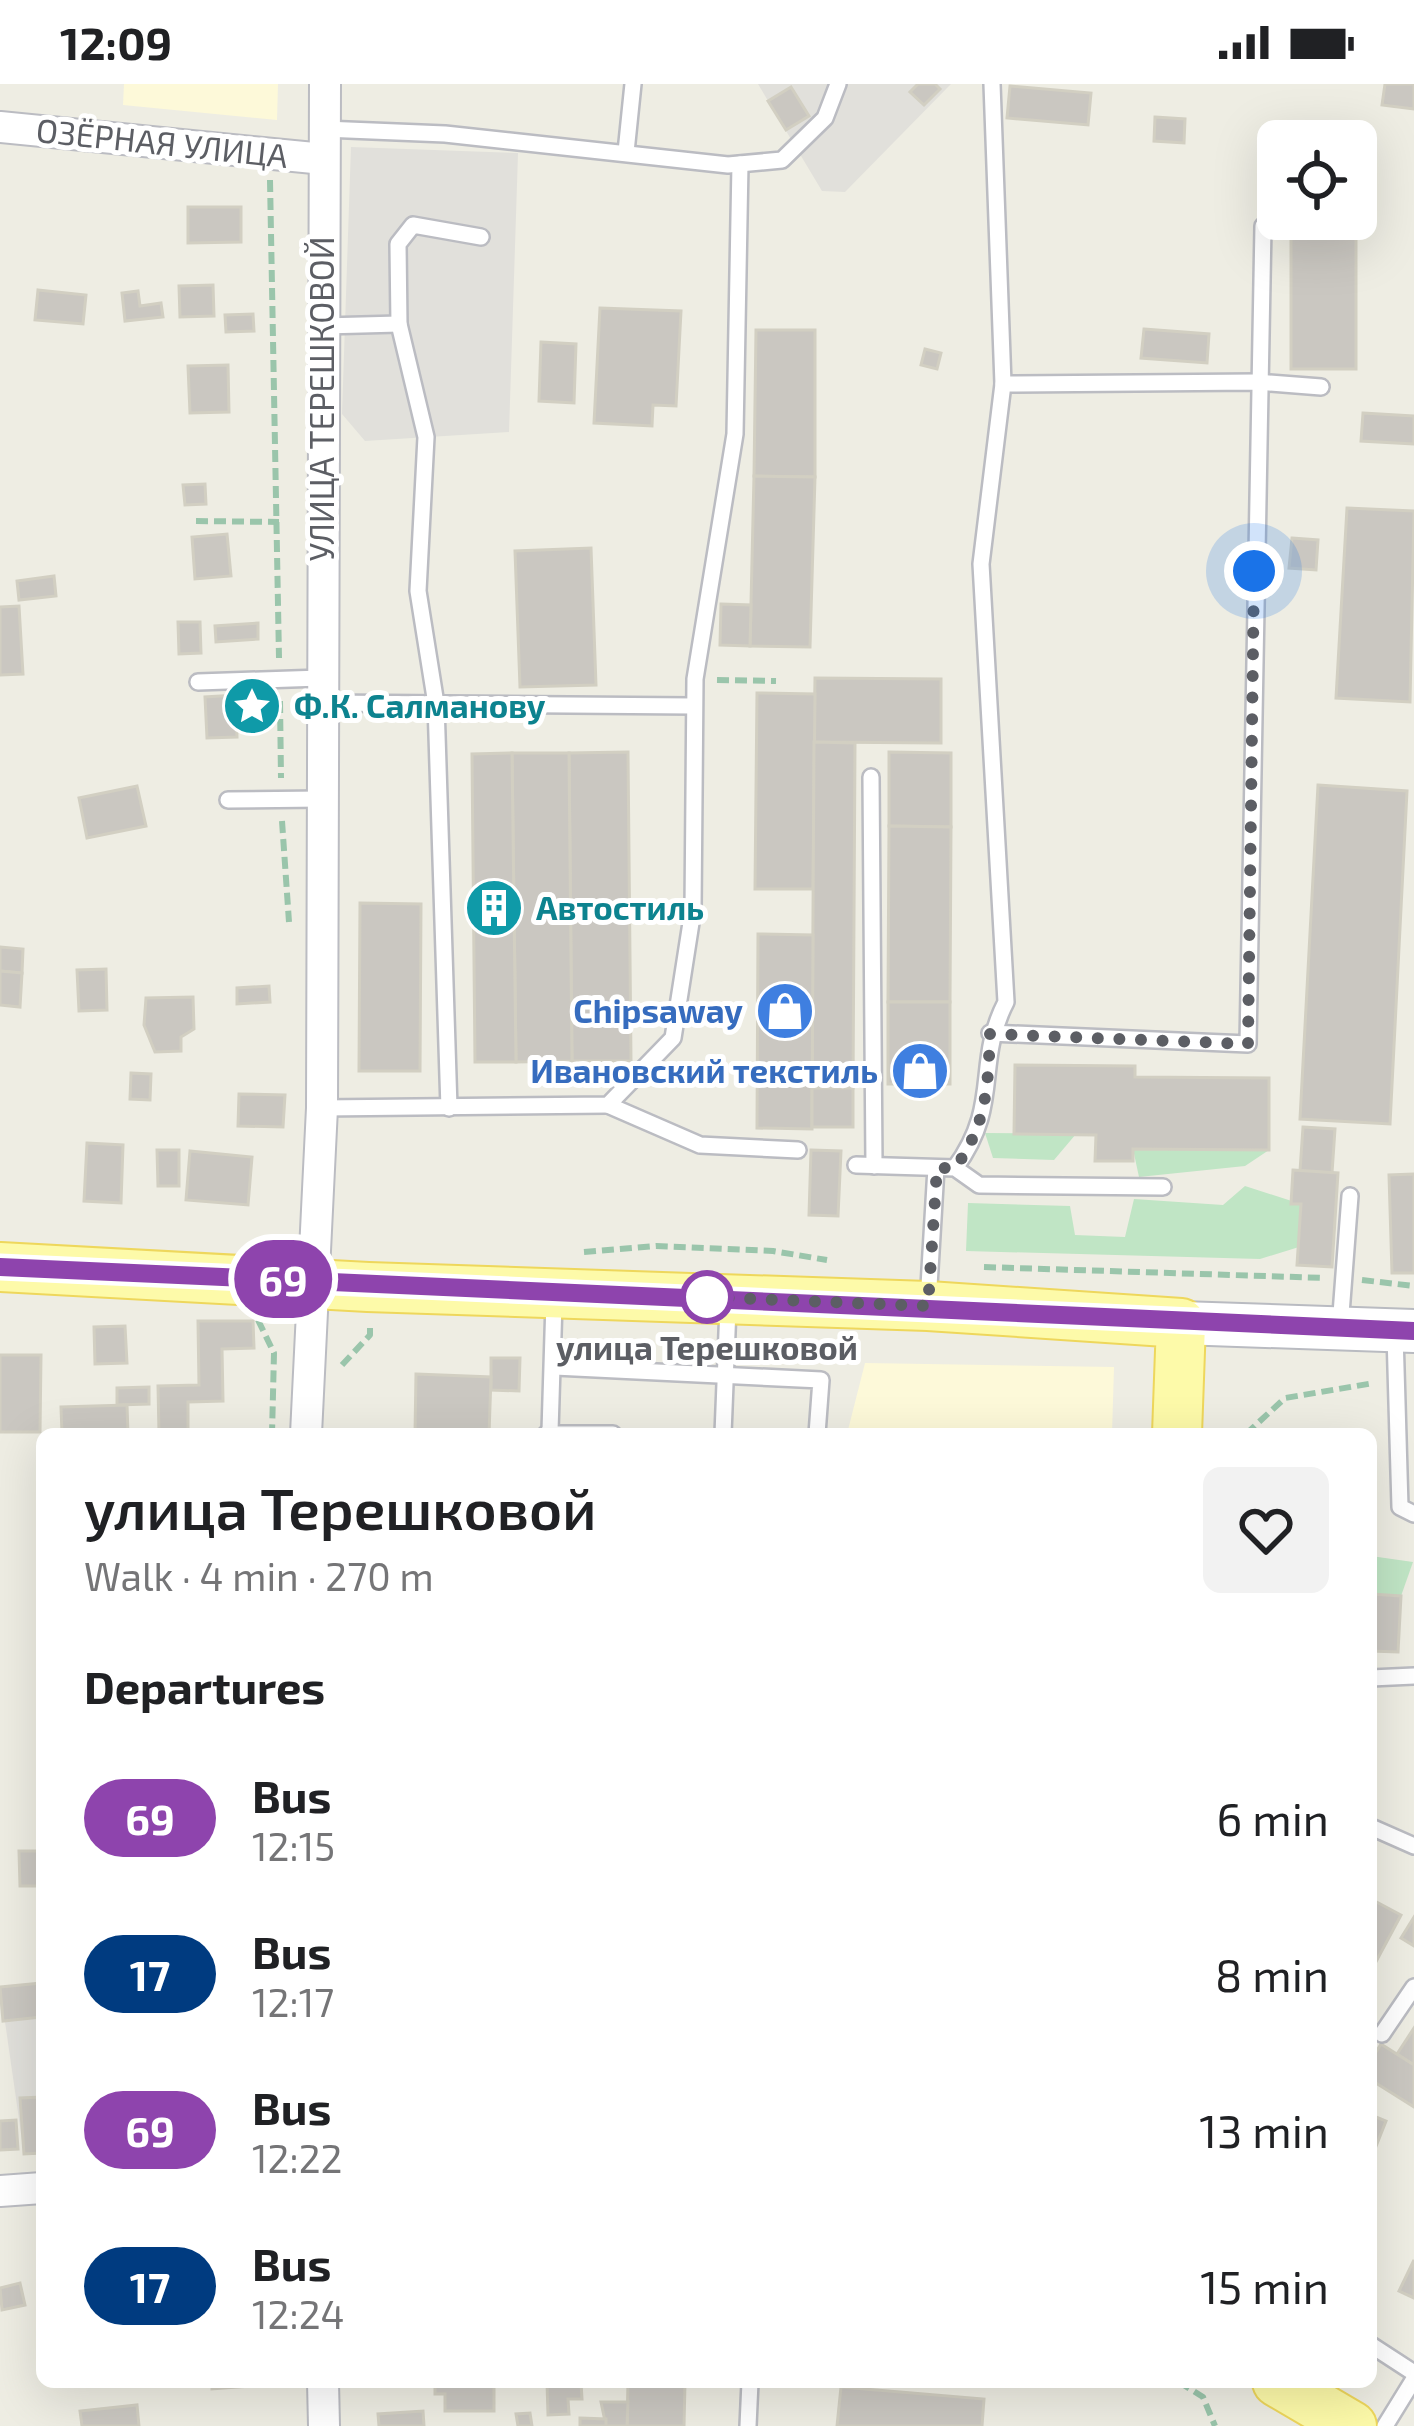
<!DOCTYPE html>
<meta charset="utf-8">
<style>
:root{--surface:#fff;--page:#f2f2f2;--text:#202124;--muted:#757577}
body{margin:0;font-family:"Exo 2",sans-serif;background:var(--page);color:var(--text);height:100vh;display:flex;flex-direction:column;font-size:45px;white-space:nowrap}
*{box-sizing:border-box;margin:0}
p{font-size:39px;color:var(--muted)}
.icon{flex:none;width:66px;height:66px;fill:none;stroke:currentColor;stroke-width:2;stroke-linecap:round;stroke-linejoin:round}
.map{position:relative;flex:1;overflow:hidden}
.side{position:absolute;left:36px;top:1344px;width:1341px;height:960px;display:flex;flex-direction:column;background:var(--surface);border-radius:18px;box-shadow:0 12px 48px #0002}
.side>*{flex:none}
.badge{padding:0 24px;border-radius:39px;font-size:42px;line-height:78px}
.fabs{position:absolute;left:1257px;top:36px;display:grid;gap:24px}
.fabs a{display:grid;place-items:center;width:120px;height:120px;border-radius:18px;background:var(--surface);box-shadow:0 12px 48px #0002;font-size:60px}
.you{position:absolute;width:60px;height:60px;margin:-30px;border:9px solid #fff;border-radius:50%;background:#1a73e8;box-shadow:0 0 0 18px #1a73e833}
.map>.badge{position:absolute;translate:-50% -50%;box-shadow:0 0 0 6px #fff}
h2{padding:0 48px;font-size:45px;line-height:108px}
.round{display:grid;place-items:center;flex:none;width:126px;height:126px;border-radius:18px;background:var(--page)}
.overview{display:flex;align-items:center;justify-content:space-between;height:204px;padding:0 48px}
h1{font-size:57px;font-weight:600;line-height:90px}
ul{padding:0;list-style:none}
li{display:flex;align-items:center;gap:36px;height:156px;padding:0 48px}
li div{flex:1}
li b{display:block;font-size:45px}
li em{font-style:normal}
li .badge{min-width:132px;font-weight:700;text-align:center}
.status{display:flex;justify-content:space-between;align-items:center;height:84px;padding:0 60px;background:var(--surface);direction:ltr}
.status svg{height:33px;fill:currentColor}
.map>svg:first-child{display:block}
</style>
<div class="status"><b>12:09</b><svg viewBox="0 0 49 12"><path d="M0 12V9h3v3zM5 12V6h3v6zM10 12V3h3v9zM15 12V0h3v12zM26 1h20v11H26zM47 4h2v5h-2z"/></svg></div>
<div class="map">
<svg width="1414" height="2342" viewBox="0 0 1414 2342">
<rect width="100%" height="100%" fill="#eeede3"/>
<!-- commercial -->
<g fill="#fdf9d9">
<path d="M124,0h154l-1,36 -154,-15z"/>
<path d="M865,1279l249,4 -2,67h-265z"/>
</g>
<!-- industrial -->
<g fill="#e1e0db">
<path d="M758,0h193l-106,108 -23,-1z"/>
<path d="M351,63l167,6 -9,279 -144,9 -23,-27z"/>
<path d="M42,1899v170l-18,1 -24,-167z"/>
</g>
<!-- green -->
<g fill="#c0e5c5">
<path d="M985,1049l91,1 -22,26 -61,-2z"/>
<path d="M1133,1065l136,1 -24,16 -106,11z"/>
<path d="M1245,1102l56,18 -2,43 -39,12 -294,-8 2,-48 102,3 5,29 50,2 9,-38 89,6z"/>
<path d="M1371,1472l42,6 -12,34 -30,-2z"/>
</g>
<!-- building -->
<g fill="#cac7c1" stroke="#d2cfc2" stroke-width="3">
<path d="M918,0h17l5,5 -16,16 -14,-13z"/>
<path d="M1385,0h29v25l-32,-4z"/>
<path d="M1010,2l81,7 -3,32 -81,-7z"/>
<path d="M791,3l18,29 -23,14 -18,-29z"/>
<path d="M1155,33l30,2 -1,24 -30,-2z"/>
<path d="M188,123h53v35l-53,1z"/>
<rect x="1291" y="135" width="65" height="150"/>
<path d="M213,201l1,31 -34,1 -1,-31z"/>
<path d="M38,206l48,5 -3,29 -48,-4z"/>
<path d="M138,207l2,15 21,-3 2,14 -38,4 -3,-28z"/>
<path d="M600,224l81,3 -5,95 -23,-1 -1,21 -58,-3z"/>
<path d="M253,230l1,17 -28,1 -1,-17z"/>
<path d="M1144,245l65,5 -2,29 -66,-5z"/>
<path d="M756,246h59v147l-61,-1z"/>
<path d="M541,258l35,2 -2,59 -35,-2z"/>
<path d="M925,265l16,4 -4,16 -16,-4z"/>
<path d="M228,281l1,47 -39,1 -2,-47z"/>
<path d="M1363,329l51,3v28l-53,-3z"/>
<path d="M754,392l61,1 -5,170 -60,-1z"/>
<path d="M205,400l1,20 -21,1 -2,-20z"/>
<path d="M1347,424l67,3 -4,191 -74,-4z"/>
<path d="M227,450l4,42 -36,3 -3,-42z"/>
<path d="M1292,454l26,2 -2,30 -27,-2z"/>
<path d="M591,464l5,137 -76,2 -5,-136z"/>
<path d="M54,492l2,20 -37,4 -2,-19z"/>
<path d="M721,520l30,1 -1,41 -30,-1z"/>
<path d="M19,522l4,68 -23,1v-68z"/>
<path d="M178,538h22l1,31 -22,1z"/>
<path d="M258,539v16l-42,3 -1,-16z"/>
<path d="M815,594l126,1v64l-127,-1z"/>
<path d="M757,609l58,1 -2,195h-58z"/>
<path d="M236,611l1,42 -30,1 -2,-41z"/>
<path d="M814,658l41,1 -2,345h-41z"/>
<path d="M628,668l3,309h-59l-3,-308z"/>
<path d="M889,668l62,1v74l-62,-1z"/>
<path d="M512,669h57l3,308 -56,1z"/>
<path d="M512,669l4,309h-41l-3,-308z"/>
<path d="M1318,701l89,6 -17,333 -90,-5z"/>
<path d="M137,702l9,40 -59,12 -8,-40z"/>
<path d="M889,742l62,1 -1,175h-62z"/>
<path d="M360,819l61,1 -1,167h-61z"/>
<path d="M758,850l55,1 -1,194 -55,-1z"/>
<path d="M0,863l23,2 -1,24 -22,-2z"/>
<path d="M106,885l1,41 -28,1 -2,-41z"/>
<path d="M0,887l22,2 -2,34 -20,-2z"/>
<path d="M269,902l1,16 -33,2v-16z"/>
<path d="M193,913l1,32 -13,8v14l-26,1 -11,-27 2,-27z"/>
<rect x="888" y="918" width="62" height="82"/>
<path d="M1015,981l120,1v11l134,1v72l-136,-1v12h-38l1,-26 -82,-1z"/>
<path d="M131,989l20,1 -1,26 -20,-1z"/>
<rect x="812" y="1004" width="41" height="39"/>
<path d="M239,1010l46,1 -2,32 -45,-1z"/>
<path d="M1303,1043l32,2 -3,44 -32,-2z"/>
<path d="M87,1059l36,2 -2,58 -37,-2z"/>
<path d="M157,1066h22v36h-21z"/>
<path d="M811,1066l30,1 -3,65 -29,-1z"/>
<path d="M190,1067l62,6 -4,48 -62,-5z"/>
<path d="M1293,1086l45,3 -6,94 -35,-2 4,-61h-10z"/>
<path d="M1414,1090v99h-22l-3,-98z"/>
<path d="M198,1237h55l1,27 -32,1 1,52 -35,1v31h-29l-1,-47 41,-1z"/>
<path d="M125,1242l2,37 -32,1 -1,-37z"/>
<path d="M0,1271h41l-1,77h-40z"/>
<path d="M491,1274h29l-1,33 -28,-1z"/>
<path d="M416,1290l75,3 -2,57h-74z"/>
<path d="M149,1303v17l-32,1v-17z"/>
<path d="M127,1321l1,29h-66l-1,-27z"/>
<path d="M1371,1510l30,2 -3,56 -27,-1z"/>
<path d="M19,1767h23v35h-22z"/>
<path d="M1371,1815l30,16 -30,56z"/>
<path d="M1414,1833v29l-13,-8z"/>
<path d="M42,1899v34l-39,4 -3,-34z"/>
<path d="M1414,1944v37l-17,-11z"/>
<path d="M1381,1960l33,21v42l-43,-27v-20z"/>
<path d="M42,2013v56l-18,1 -4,-56z"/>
<path d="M1371,2031l15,6 -15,38z"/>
<path d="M16,2036l2,29 -18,1v-29z"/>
<path d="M1414,2176v38l-15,-7z"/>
<path d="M20,2199l5,22 -23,5 -2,-22z"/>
<path d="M212,2298h38v4l-38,3z"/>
<path d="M435,2298h59v29h-49v-17h-10z"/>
<path d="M547,2298h34l1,17h-14l1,15 -21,1z"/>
<path d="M628,2298h57l-1,44h-57z"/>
<path d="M841,2303l143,12 -2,27h-145z"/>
<path d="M601,2318h27l-1,24h-21z"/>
<path d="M137,2321l2,21h-57l-2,-15z"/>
<path d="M423,2327l1,15h-45l-1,-12z"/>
<path d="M530,2329l2,13h-14l-2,-12z"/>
<path d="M580,2334l26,1v7h-26z"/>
</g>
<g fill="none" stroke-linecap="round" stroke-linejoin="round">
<!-- service casing -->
<g stroke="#bbbcc2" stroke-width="20">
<g id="service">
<path d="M992,0l11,300"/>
<path d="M324,45l121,5 283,31 54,-5 43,-42 13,-34"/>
<path d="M626,68l7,-68"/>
<path d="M324,242l75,-2"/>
<path d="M198,598l123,-4"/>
<path d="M321,619l372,3"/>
<path d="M871,693l3,389"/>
<path d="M228,716l94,-1"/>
<path d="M990,949l258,11 15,-818"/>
<path d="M608,1021l92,40 98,5"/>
<path d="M322,1024l286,-3 65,-67 20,-128 2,-231 40,-245 5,-270"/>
<path d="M449,1024l-13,-404 -18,-113 8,-154 -27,-113 -1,-80 15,-19 68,12"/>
<path d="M856,1081l99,3 24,17 184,2"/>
<path d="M955,1084c47,-64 19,-104 51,-166l-25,-438 22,-180 253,-2 65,5"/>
<path d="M928,1219l8,-135"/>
<path d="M1340,1243l10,-131"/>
<path d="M1395,1250l5,173 14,7"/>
<path d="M555,1283l266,13 -4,54"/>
<path d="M550,1347l4,-129"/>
<path d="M546,1350h67"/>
<path d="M723,1350l5,-127"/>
<path d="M1371,1594l43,-2"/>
<path d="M1371,1743l43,19"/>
<path d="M1382,1950l32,-47"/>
<path d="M1371,2261l43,28"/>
<path d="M748,2342l2,-44"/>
<path d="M1385,2342l29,-47"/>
</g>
</g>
<!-- minor casing -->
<g stroke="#bbbcc2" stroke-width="34">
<g id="minor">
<path d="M0,43l324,32"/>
<path d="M306,1350l16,-326 3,-1024"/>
<path d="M0,2107l42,-3"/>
<path d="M323,2298l1,44"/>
</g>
</g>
<!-- secondary casing -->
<g stroke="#b9bbc1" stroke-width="46">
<path id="secondary" d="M1181,1239l233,8"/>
</g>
<!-- primary casing -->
<g stroke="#eed75c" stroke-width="52">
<g id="primary">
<path d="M0,1183l368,20 560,19 253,17 -4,111"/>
<path d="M1277,2298l75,44"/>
</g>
</g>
<!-- path -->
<g stroke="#9ac5ab" stroke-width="6" stroke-dasharray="12 6" stroke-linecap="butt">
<path d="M270,96l9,478"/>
<path d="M196,437l83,1"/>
<path d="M717,596l59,1"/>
<path d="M280,617l1,77"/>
<path d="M282,737l7,101"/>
<path d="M584,1168l72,-6 117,5 54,9"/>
<path d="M984,1183l341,11"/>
<path d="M1362,1196l52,6"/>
<path d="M258,1236l16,33 -2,81"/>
<path d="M342,1281l28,-30v-11"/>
<path d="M1246,1350l39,-36 89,-15"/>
<path d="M1179,2298l24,15 12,29"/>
</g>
<!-- service -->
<use href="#service" stroke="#fff" stroke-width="15"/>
<!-- minor -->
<use href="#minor" stroke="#fff" stroke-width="30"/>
<!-- secondary -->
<use href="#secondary" stroke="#fff" stroke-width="42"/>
<!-- primary -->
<use href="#primary" stroke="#fdfaa9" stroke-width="48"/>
</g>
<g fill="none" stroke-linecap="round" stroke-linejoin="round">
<!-- line casing -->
<g stroke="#fff" stroke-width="27">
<path id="line" d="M0,1183l1414,64"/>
</g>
<!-- line -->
<use href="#line" stroke="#8e44ad" stroke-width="18"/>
<!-- walk -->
<path stroke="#5c5e64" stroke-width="12" stroke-dasharray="0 21.6" d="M707,1213l221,9 9,-138h18c32,-44 33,-82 35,-134l258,10 6,-473"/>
</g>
<!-- icons -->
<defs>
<g id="sight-disc" transform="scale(3)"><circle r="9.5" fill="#0f9aa8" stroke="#fff"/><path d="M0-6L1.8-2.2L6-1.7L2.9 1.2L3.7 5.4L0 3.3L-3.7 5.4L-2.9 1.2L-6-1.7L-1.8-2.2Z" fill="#fff"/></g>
<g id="building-disc" transform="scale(3)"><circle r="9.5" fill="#0f9aa8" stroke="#fff"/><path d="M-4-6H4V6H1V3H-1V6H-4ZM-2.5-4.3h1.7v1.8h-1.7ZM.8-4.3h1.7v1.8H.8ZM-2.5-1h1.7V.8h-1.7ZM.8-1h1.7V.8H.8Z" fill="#fff"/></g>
<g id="shop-disc" transform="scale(3)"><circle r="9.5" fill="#3f7fe0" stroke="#fff"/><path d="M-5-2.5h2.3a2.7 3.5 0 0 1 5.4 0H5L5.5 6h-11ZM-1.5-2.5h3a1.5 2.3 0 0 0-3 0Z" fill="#fff"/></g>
</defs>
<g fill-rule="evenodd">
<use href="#sight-disc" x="252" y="622"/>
<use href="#building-disc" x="494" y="824"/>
<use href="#shop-disc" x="785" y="927"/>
<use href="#shop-disc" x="920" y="987"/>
</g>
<!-- markers -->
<circle fill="#fff" stroke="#8e44ad" stroke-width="6" cx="707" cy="1213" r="24"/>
<g text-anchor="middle" stroke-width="10" stroke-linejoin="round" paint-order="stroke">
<!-- street labels -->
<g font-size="33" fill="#5c5e64" stroke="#fff">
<text transform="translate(162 59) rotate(6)" y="12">ОЗЁРНАЯ УЛИЦА</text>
<text transform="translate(322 315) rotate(-90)" y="12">УЛИЦА ТЕРЕШКОВОЙ</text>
</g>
<!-- culture labels -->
<g font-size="33" font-weight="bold" fill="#0d838f" stroke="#fff" text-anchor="start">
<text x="294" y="634">Ф.К. Салманову</text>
<text x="536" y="836">Автостиль</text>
</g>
<!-- shop labels -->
<g font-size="33" font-weight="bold" fill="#366cbe" stroke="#fff" text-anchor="end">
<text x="743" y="939">Chipsaway</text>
<text x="878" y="999">Ивановский текстиль</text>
</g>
<!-- stop labels -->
<g font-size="33" font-weight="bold" fill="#5c5e64" stroke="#fff">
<text x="707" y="1276">улица Терешковой</text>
</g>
</g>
</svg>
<div class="fabs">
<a><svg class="icon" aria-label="locate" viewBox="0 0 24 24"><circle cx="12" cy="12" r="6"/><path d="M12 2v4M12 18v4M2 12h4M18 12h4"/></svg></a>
</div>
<div class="you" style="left:1254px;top:487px"></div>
<b class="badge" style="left:283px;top:1195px;background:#8e44ad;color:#fff">69</b>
<section class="side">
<div class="overview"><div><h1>улица Терешковой</h1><p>Walk · 4 min · 270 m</p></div><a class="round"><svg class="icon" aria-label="heart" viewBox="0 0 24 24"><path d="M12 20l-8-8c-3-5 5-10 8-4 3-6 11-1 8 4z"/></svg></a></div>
<h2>Departures</h2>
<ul>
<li><span class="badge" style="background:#8e44ad;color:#fff">69</span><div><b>Bus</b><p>12:15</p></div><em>6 min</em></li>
<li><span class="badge" style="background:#003b80;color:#fff">17</span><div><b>Bus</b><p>12:17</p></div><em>8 min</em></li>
<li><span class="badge" style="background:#8e44ad;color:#fff">69</span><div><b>Bus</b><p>12:22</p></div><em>13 min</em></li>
<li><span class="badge" style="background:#003b80;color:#fff">17</span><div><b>Bus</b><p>12:24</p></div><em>15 min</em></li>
</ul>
</section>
</div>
